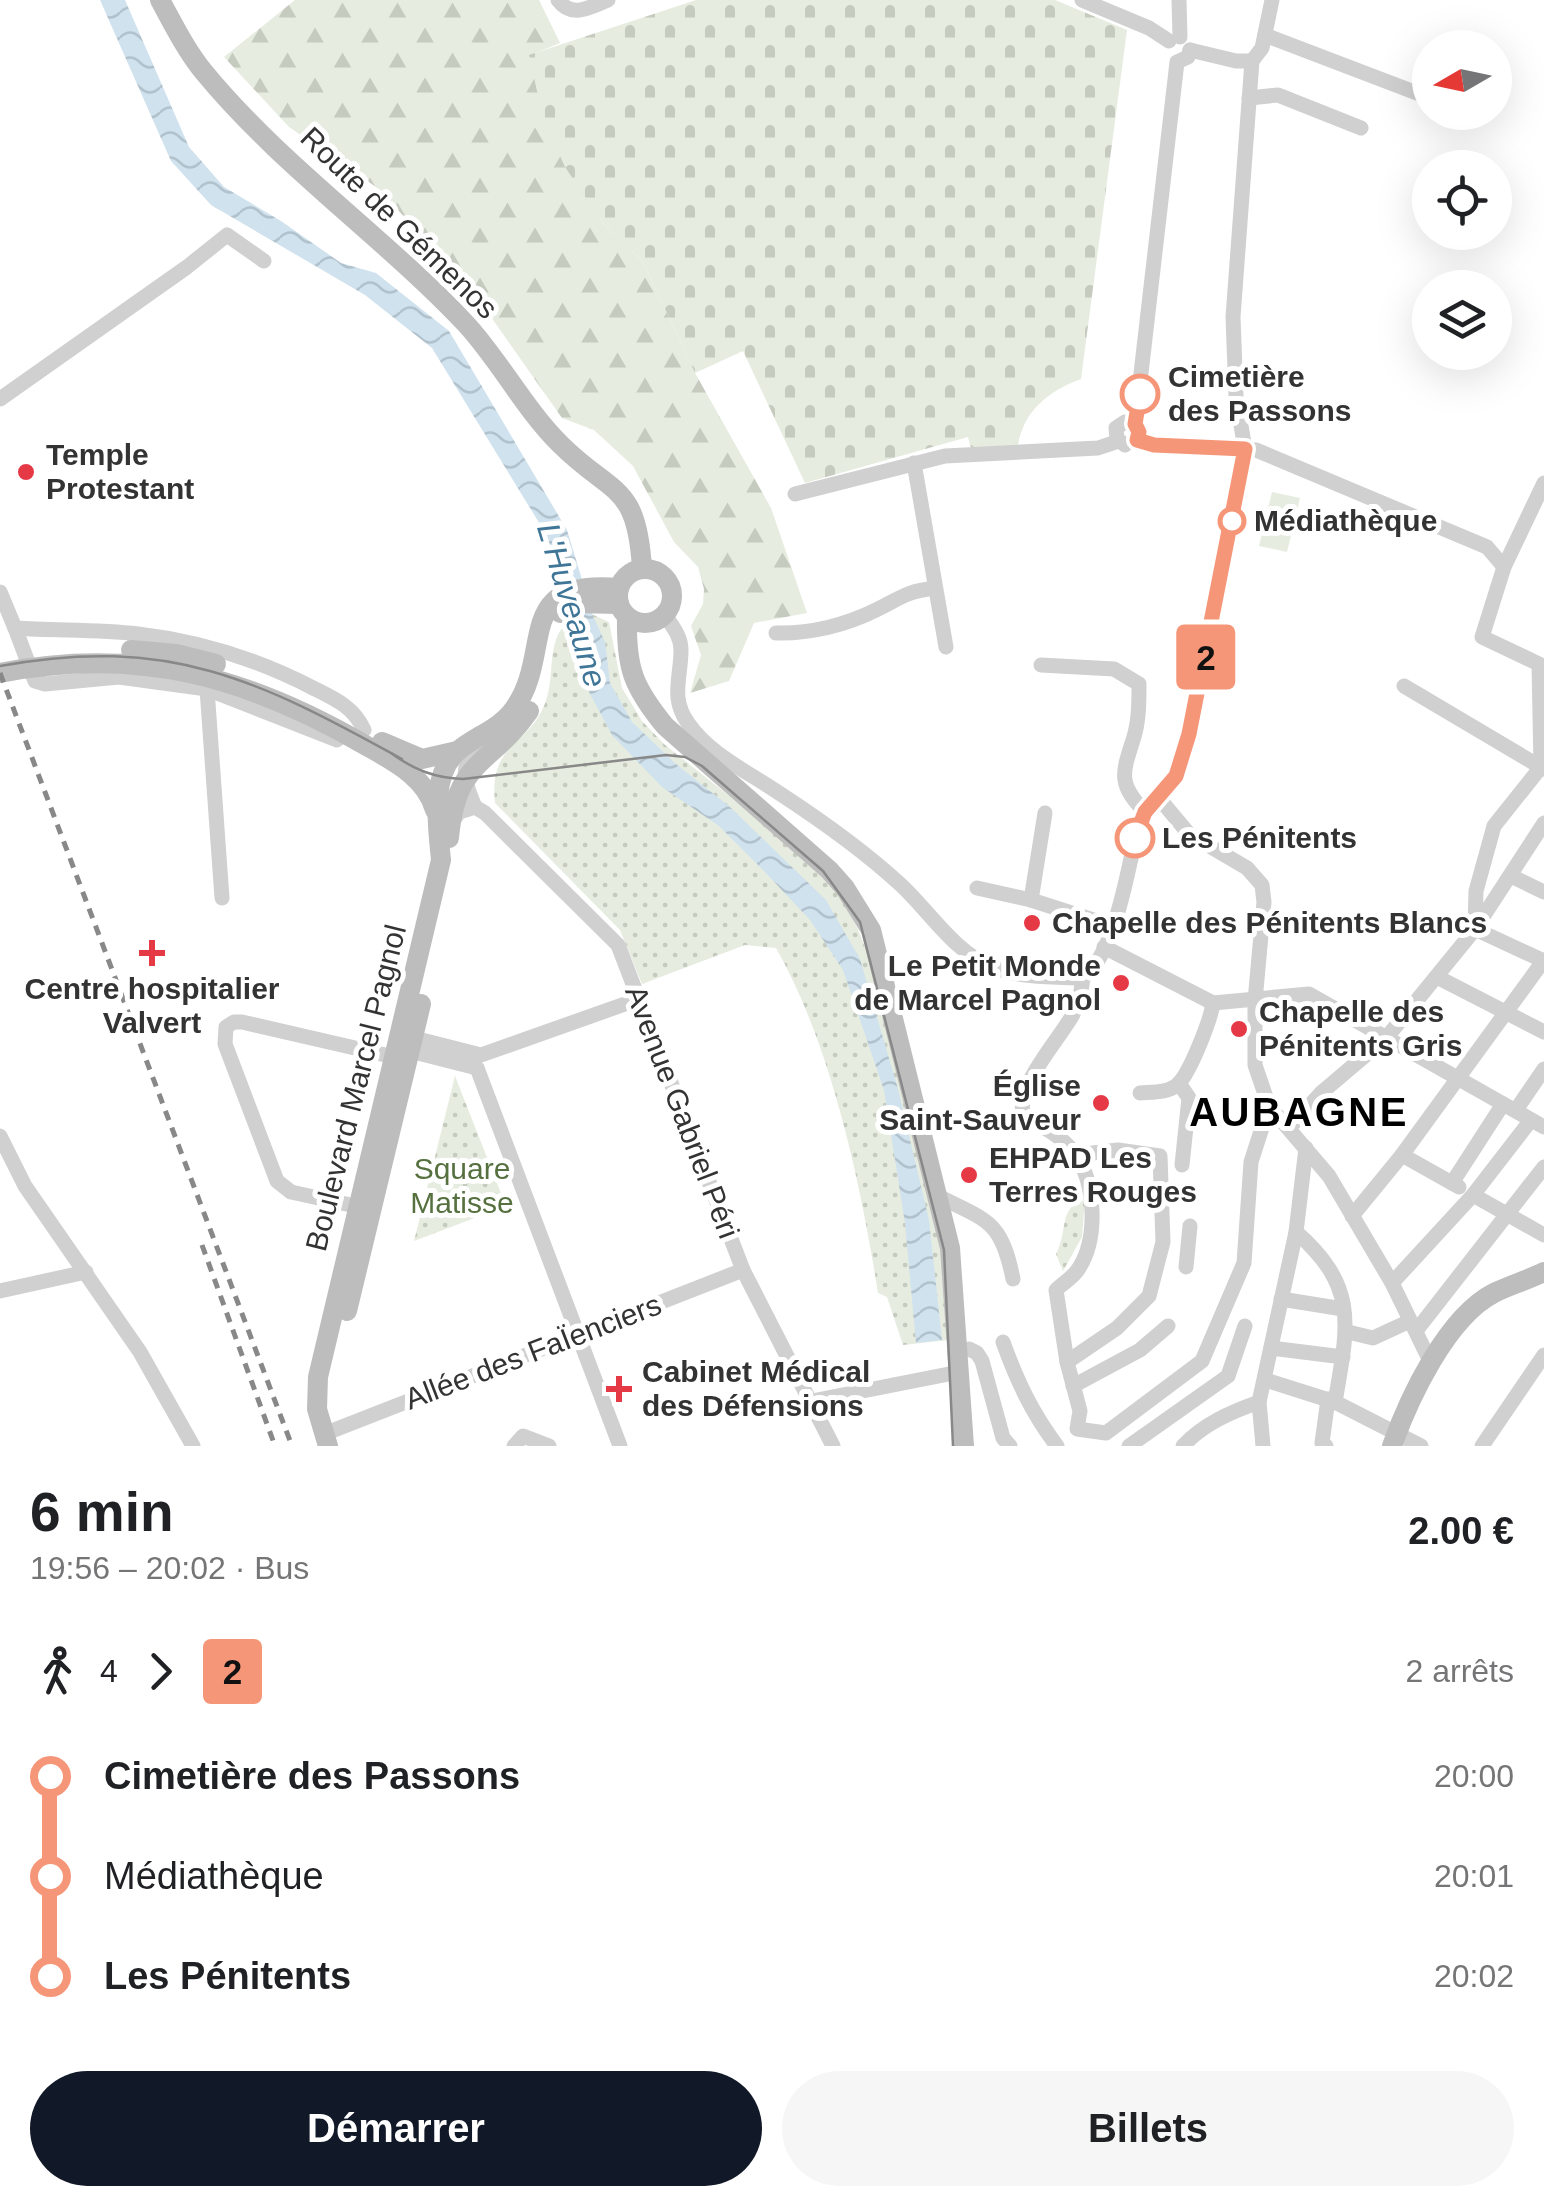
<!DOCTYPE html>
<html lang="fr">
<meta charset="utf-8">
<style>
:root{--surface:#fff;--page:#f6f6f6;--text:#202124;--muted:#757577;--accent:#111827}
body{margin:0;font-family:Arial,sans-serif;background:var(--page);color:var(--text);height:100vh;display:flex;flex-direction:column;font-size:38px;white-space:nowrap}
*{box-sizing:border-box;margin:0}
p{font-size:32px;color:var(--muted)}
.icon{flex:none;width:55px;height:55px;fill:none;stroke:currentColor;stroke-width:2;stroke-linecap:round;stroke-linejoin:round}
.map{position:relative;height:1446px;overflow:hidden}
.drawer{display:flex;flex-direction:column;background:var(--surface);flex:1}
.drawer>*{flex:none}
.badge{padding:0 20px;border-radius:8px;font-size:35px;line-height:65px}
.needle{width:65px;rotate:261deg}
.fabs{position:absolute;left:1412px;top:30px;display:grid;gap:20px}
.fabs a{display:grid;place-items:center;width:100px;height:100px;border-radius:50%;background:var(--surface);box-shadow:0 10px 40px #0002;font-size:50px}
.map>.badge{position:absolute;translate:-50% -50%;box-shadow:0 0 0 5px #fff}
.legs{display:flex;align-items:center;gap:15px;height:110px;padding:0 30px;font-size:32px}
.legs p{margin-inline-start:auto}
.headline{display:flex;align-items:center;justify-content:space-between;height:170px;padding:0 30px}
h1{font-size:55px;font-weight:800;line-height:75px}
.action{display:flex;gap:20px;margin-top:auto;padding:20px 30px}
.action a{flex:1;height:115px;border-radius:60px;background:var(--accent);color:#fff;font-size:40px;font-weight:800;line-height:115px;text-align:center}
.action a+a{background:var(--page);color:var(--text)}
ul{padding:0 30px;list-style:none}
li{display:flex;align-items:center;gap:35px;height:100px;font-size:38px}
li i{display:grid;place-items:center;width:15px;height:100%;margin:0 12px;background:currentColor}
li i::after{content:'';width:25px;height:25px;margin:-12px;border:8px solid;border-radius:50%;background:var(--surface)}
li p{margin-inline-start:auto}
li:first-child i{background:linear-gradient(#0000 50%,currentColor 0)}
li:last-child i{background:linear-gradient(currentColor 50%,#0000 0)}
.map>svg:first-child{display:block}
</style>
<div class="map">
<svg width="1544" height="1446" viewBox="0 0 1544 1446">
<defs>
<pattern id="green-dots" width="8" height="8" patternUnits="userSpaceOnUse" patternTransform="scale(2.5)"><rect width="8" height="8" fill="#e6ecdf"/><path d="M2 2h.1M6 6h.1" fill="none" stroke="#c6cbc0" stroke-width="1.8" stroke-linecap="round"/></pattern>
<pattern id="forest-firs" width="22" height="20" patternUnits="userSpaceOnUse" patternTransform="scale(2.5)"><rect width="22" height="20" fill="#e6ecdf"/><path d="M5 1l3.5 6h-7zM16 11l3.5 6h-7z" fill="#c6cbc0"/></pattern>
<pattern id="cemetery-stones" width="16" height="16" patternUnits="userSpaceOnUse" patternTransform="scale(2.5)"><rect width="16" height="16" fill="#e6ecdf"/><path d="M2 7V4a2 2 0 0 1 4 0v3zM10 15v-3a2 2 0 0 1 4 0v3z" fill="#c6cbc0"/></pattern>
<pattern id="water-waves" width="16" height="10" patternUnits="userSpaceOnUse" patternTransform="scale(2.5)"><rect width="16" height="10" fill="#cfe2ee"/><path d="M0 5q4-4 8 0t8 0" fill="none" stroke="#b2c2cd"/></pattern>
</defs>
<rect width="100%" height="100%" fill="#fff"/>
<!-- green -->
<g fill="url(#green-dots)">
<path d="M587,612l22,10 13,66 20,33 22,23 93,74 78,70 23,41 19,51 65,271 6,89 -45,5 -16,-48 -9,-4c-17,-109 -47,-249 -102,-345l-31,-3 -103,39 -22,-54 -125,-127c-7,-64 39,-57 52,-106 7,-23 1,-49 15,-69 6,-9 15,-12 25,-16z"/>
<path d="M455,1076l51,130 -92,35z"/>
<path d="M1085,1200l-3,37 -19,34 -7,-17c13,-24 1,-46 29,-54z"/>
</g>
<!-- forest -->
<path fill="url(#forest-firs)" d="M295,0h244l21,43 -31,13 73,166 41,40 52,111 76,135 36,105 -53,10 -25,58 -39,12 11,-38 -10,-29 12,-22 1,-15 -6,-22 -24,-25 -41,-76 -39,-36 -32,-12 -95,-135 -91,-96 -87,-60 -65,-70z"/>
<!-- cemetery -->
<path fill="url(#cemetery-stones)" d="M696,0h359l72,30 -46,349c-32,12 -57,31 -63,66l-47,3 -3,-11 -163,46 -62,-132 -48,22 -52,-111 -41,-40 -37,-55 -22,-49 -14,-63z"/>
<!-- pitch -->
<path fill="#e6ecdf" d="M1272,492l28,6 -13,54 -28,-6z"/>
<!-- water -->
<path fill="url(#water-waves)" d="M100,0h25l64,147 35,40 57,34 60,42 35,10 73,58 118,199 26,86 12,26 5,41 22,39 44,42 54,43 96,93 34,59 38,130 31,131 13,120 -26,3 -11,-120 -21,-133 -41,-120 -33,-50 -47,-50 -44,-44 -57,-39 -50,-52 -23,-43 -10,-41 -2,-31 -31,-86 -114,-186 -67,-53 -154,-90 -40,-44z"/>
<g fill="none" stroke-linecap="round" stroke-linejoin="round">
<!-- street -->
<g stroke="#d0d0d0" stroke-width="15">
<path d="M558,0c14,19 32,7 50,0"/>
<path d="M1082,0l67,28 20,13"/>
<path d="M1179,0l1,37"/>
<path d="M1265,35l165,63"/>
<path d="M1190,50l46,11h16"/>
<path d="M1249,98l29,-3 83,33"/>
<path d="M0,399l187,-132 40,-32 37,26"/>
<path d="M1137,440l2,-8 -4,-7 42,-363 11,-5 2,-7"/>
<path d="M1137,440l17,5 102,5 231,97 17,20"/>
<path d="M1125,445l-8,-6 -1,-11 9,-6 10,3"/>
<path d="M914,463l32,184"/>
<path d="M795,494l150,-38 153,-8 21,-7"/>
<path d="M0,592l15,36"/>
<path d="M665,615c7,11 16,21 16,35 0,28 -11,48 7,73 21,31 60,49 91,70 43,28 84,57 122,92 29,27 53,67 91,82 27,11 63,10 91,11"/>
<path d="M776,633c34,1 70,-8 100,-23 25,-12 28,-18 59,-22"/>
<path d="M1041,665l73,4 25,15c0,19 0,38 -6,56 -11,34 -15,44 12,72"/>
<path d="M1404,686l140,83"/>
<path d="M207,689l15,209"/>
<path d="M337,740l-130,-51 -88,-12 -74,7 -10,-3 -20,-53c41,3 82,1 123,6 60,7 121,26 175,54 22,11 41,19 51,42"/>
<path d="M1158,797l31,37 58,34 15,17 2,17 -9,99v64l14,41 60,70 63,107 39,80"/>
<path d="M475,807c-14,-34 -15,-41 11,-69"/>
<path d="M451,824l8,-12 16,-5 10,6 133,132 125,325 90,176"/>
<path d="M1511,876l33,16"/>
<path d="M977,888l54,12 81,26"/>
<path d="M1031,900l14,-87"/>
<path d="M1475,929l1,-38 18,-65 47,-59 -2,-103 -57,-27 22,-70 40,-84"/>
<path d="M1475,929l69,32"/>
<path d="M1104,947l109,56 96,-9 235,133"/>
<path d="M1437,977l107,55"/>
<path d="M1083,978c33,-25 45,-111 55,-151l7,-15 31,-36 13,-42 50,-249 6,-36 -9,-53 -3,-79 19,-256 10,-13 10,-48"/>
<path d="M1083,978c-2,14 -4,26 -11,38 -14,25 -59,73 -48,101 20,10 38,19 51,37 21,29 23,84 4,114 -5,9 -16,15 -23,22l11,72 13,49 -3,18 29,4 96,-72 42,-98 7,-101 18,-56"/>
<path d="M406,1041l8,-3 67,17 158,-56"/>
<path d="M477,1068l143,378"/>
<path d="M1179,1083l10,15 -7,67"/>
<path d="M1140,1093c12,-1 29,0 38,-9 12,-11 33,-65 35,-81"/>
<path d="M1516,1110l28,-41"/>
<path d="M1290,1127l31,-34 66,-56 88,-108 69,-106"/>
<path d="M0,1136l25,50 115,166 53,94"/>
<path d="M1402,1155l57,32"/>
<path d="M1452,1183l51,-79"/>
<path d="M936,1195c51,26 65,24 77,84"/>
<path d="M1473,1195l71,40"/>
<path d="M369,1209l-78,-17 -14,-11 -52,-137 1,-17 8,-5h8l152,35 16,-6 67,17"/>
<path d="M1352,1216l50,-61 142,-195"/>
<path d="M1296,1232c63,55 52,94 39,170"/>
<path d="M1186,1267l4,-41"/>
<path d="M1392,1283l81,-88 58,-75"/>
<path d="M0,1291l86,-19"/>
<path d="M1281,1299l62,10"/>
<path d="M1416,1331l128,-164"/>
<path d="M1348,1332l25,6 37,-17"/>
<path d="M1003,1342c14,39 29,71 54,104"/>
<path d="M1271,1348l72,9"/>
<path d="M969,1349l8,4 5,8 21,77 7,8"/>
<path d="M1067,1362l50,-34 32,-32 14,-54 -3,-86 -42,-6 -42,5"/>
<path d="M1266,1380l69,22 86,44"/>
<path d="M1073,1386l67,-36 28,-24"/>
<path d="M812,1401l147,-29"/>
<path d="M324,1434l419,-164"/>
<path d="M514,1446l9,-10 26,10"/>
<path d="M1129,1446l99,-70 17,-50"/>
<path d="M1183,1446c20,-22 48,-34 76,-44"/>
<path d="M1263,1446l-4,-44 37,-170 10,-84"/>
<path d="M1326,1446l-4,-3 6,-44"/>
<path d="M1482,1446l62,-91"/>
</g>
<!-- secondary -->
<g stroke="#bdbdbd" stroke-width="20">
<path d="M160,0c13,24 26,50 43,71 77,94 180,165 263,253 34,37 58,84 94,120 52,52 77,38 82,125"/>
<circle cx="645" cy="596" r="27"/>
<path d="M560,613l14,-10 45,1"/>
<path d="M627,618c-1,50 6,69 38,108l164,144 16,18 26,42 79,318 14,198"/>
<path d="M131,650l45,4 40,10"/>
<path d="M0,673c137,-27 246,3 365,72 28,16 61,32 70,65"/>
<path d="M382,742l40,17 35,-8"/>
<path d="M449,838c7,-80 42,-72 80,-127"/>
<path d="M347,1311l74,-307"/>
<path d="M328,1446l-11,-37 1,-32 123,-517c-3,-33 -12,-86 18,-110 17,-14 42,-22 55,-41 41,-57 -3,-131 105,-121"/>
<path d="M1392,1446c17,-48 55,-129 102,-153 16,-8 34,-13 50,-21"/>
</g>
<!-- tram -->
<g stroke="#888" stroke-width="2.5">
<path d="M0,666c169,-31 259,14 402,93"/>
<path d="M391,753c23,17 44,25 72,26l203,-24 19,2 17,9 121,105 37,51 84,328 9,196"/>
</g>
<!-- rail -->
<g stroke="#888" stroke-width="5" stroke-dasharray="10 8" stroke-linecap="butt">
<path d="M0,673l292,773"/>
<path d="M202,1245l73,201"/>
</g>
</g>
<g fill="none" stroke-linecap="round" stroke-linejoin="round">
<!-- line-1 casing -->
<g stroke="#fff" stroke-width="22">
<path id="line-1" d="M1135,838l10,-26 31,-36 13,-42 56,-285 -91,-4 -17,-5 2,-8 -4,-8 5,-30"/>
</g>
<!-- line-1 -->
<use href="#line-1" stroke="#f69679" stroke-width="15"/>
</g>
<!-- markers -->
<g fill="#fff" stroke="#f69679" stroke-width="5">
<circle cx="1140" cy="394" r="18"/>
<circle cx="1232" cy="521" r="12"/>
<circle cx="1135" cy="838" r="18"/>
</g>
<g fill="#e63946" stroke="#fff" stroke-width="4">
<circle cx="26" cy="472" r="10"/>
<circle cx="1032" cy="923" r="10"/>
<path d="M147 938h10v10h10v10h-10v10h-10v-10h-10v-10h10z"/>
<circle cx="1121" cy="983" r="10"/>
<circle cx="1239" cy="1029" r="10"/>
<circle cx="1101" cy="1103" r="10"/>
<circle cx="969" cy="1175" r="10"/>
<path d="M614 1374h10v10h10v10h-10v10h-10v-10h-10v-10h10z"/>
</g>
<g text-anchor="middle" stroke-width="10" stroke-linejoin="round" paint-order="stroke">
<!-- street labels -->
<g font-size="30" fill="#333" stroke="#fff">
<text transform="translate(399 223) rotate(44)" y="10">Route de Gémenos</text>
<text transform="translate(356 1088) rotate(-76)" y="10">Boulevard Marcel Pagnol</text>
<text transform="translate(682 1112) rotate(69)" y="10">Avenue Gabriel Péri</text>
<text transform="translate(533 1352) rotate(-21)" y="10">Allée des FaÏenciers</text>
</g>
<!-- stop labels -->
<g font-size="30" font-weight="bold" fill="#333" stroke="#fff" text-anchor="start">
<text x="1168" y="387">Cimetière<tspan x="1168" dy="34">des Passons</tspan></text>
<text x="1254" y="531">Médiathèque</text>
<text x="1162" y="848">Les Pénitents</text>
</g>
<!-- poi labels -->
<g font-size="30" font-weight="bold" fill="#333" stroke="#fff" text-anchor="start">
<text x="46" y="465">Temple<tspan x="46" dy="34">Protestant</tspan></text>
<text x="1052" y="933">Chapelle des Pénitents Blancs</text>
<text x="1101" y="976" text-anchor="end">Le Petit Monde<tspan x="1101" dy="34">de Marcel Pagnol</tspan></text>
<text x="152" y="999" text-anchor="middle">Centre hospitalier<tspan x="152" dy="34">Valvert</tspan></text>
<text x="1259" y="1022">Chapelle des<tspan x="1259" dy="34">Pénitents Gris</tspan></text>
<text x="1081" y="1096" text-anchor="end">Église<tspan x="1081" dy="34">Saint-Sauveur</tspan></text>
<text x="989" y="1168">EHPAD Les<tspan x="989" dy="34">Terres Rouges</tspan></text>
<text x="642" y="1382">Cabinet Médical<tspan x="642" dy="34">des Défensions</tspan></text>
</g>
<!-- park labels -->
<g font-size="30" fill="#56703f" stroke="#fff">
<text x="462" y="1179">Square<tspan x="462" dy="34">Matisse</tspan></text>
</g>
<!-- water labels -->
<g font-size="32" font-style="italic" fill="#3f7597" stroke="#fff">
<text transform="translate(572 605) rotate(73)" y="11">L'Huveaune</text>
</g>
<!-- district labels -->
<g font-size="40" font-weight="bold" letter-spacing="2.5" fill="#000" stroke="#fff">
<text x="1299" y="1126">AUBAGNE</text>
</g>
</g>
</svg>
<div class="fabs">
<a><svg class="needle" viewBox="-14 -14 28 28"><path d="M0-13l5 13h-10z" fill="#e53935"/><path d="M0 13l5-13h-10z" fill="#757577"/></svg></a>
<a><svg class="icon" aria-label="locate" viewBox="0 0 24 24"><circle cx="12" cy="12" r="6"/><path d="M12 2v4M12 18v4M2 12h4M18 12h4"/></svg></a>
<a><svg class="icon" aria-label="layers" viewBox="0 0 24 24"><path d="M12 4l9 5-9 5-9-5zM3 14l9 5 9-5"/></svg></a>
</div>
<b class="badge" style="left:1206px;top:657px;background:#f69679;color:#111">2</b>
</div>
<section class="drawer">
<div class="headline"><div><h1>6 min</h1><p>19:56 – 20:02 · Bus</p></div><b>2.00 €</b></div>
<div class="legs"><svg class="icon" aria-label="walk" viewBox="0 0 24 24"><circle cx="13" cy="4" r="2"/><path d="M13 8l-2 6 4 7M11 14l-3 7M7 12l3-4h3l4 4"/></svg>4<svg class="icon" aria-label="forward" viewBox="0 0 24 24"><path d="M9 5l7 7-7 7"/></svg><b class="badge" style="background:#f69679;color:#111">2</b><p>2 arrêts</p></div>
<ul>
<li><i style="color:#f69679"></i><b>Cimetière des Passons</b><p>20:00</p></li>
<li><i style="color:#f69679"></i><span>Médiathèque</span><p>20:01</p></li>
<li><i style="color:#f69679"></i><b>Les Pénitents</b><p>20:02</p></li>
</ul>
<div class="action"><a>Démarrer</a><a>Billets</a></div>
</section>
